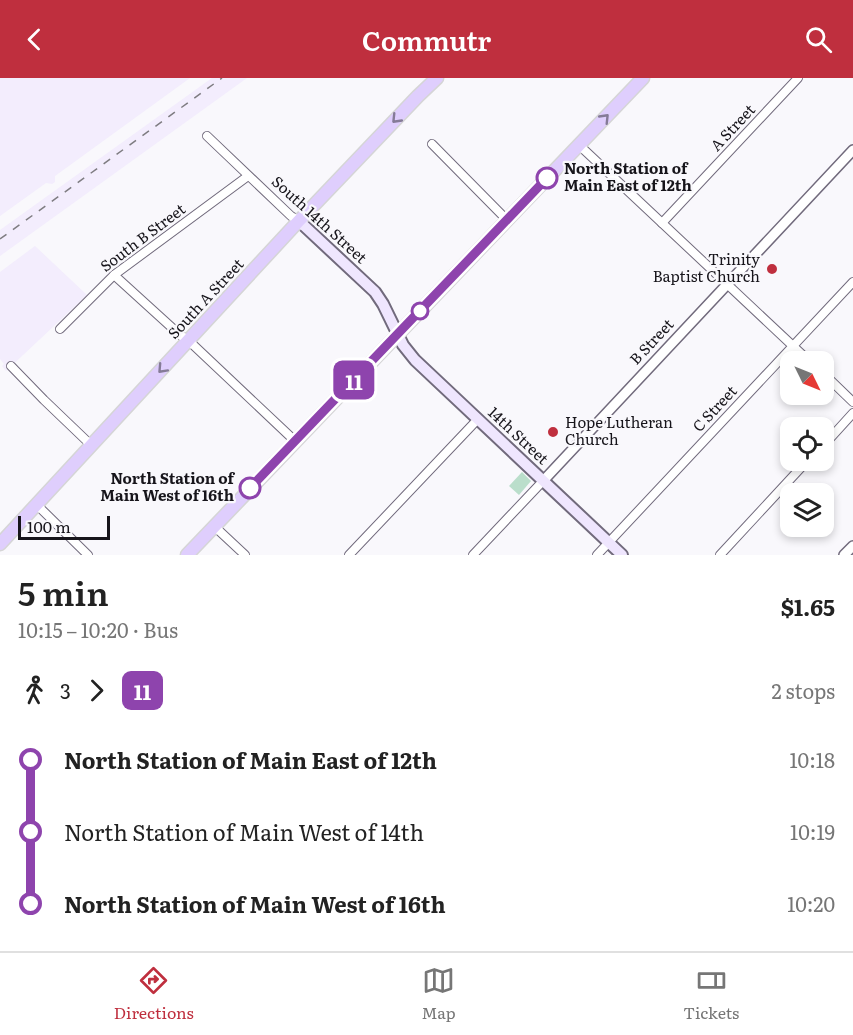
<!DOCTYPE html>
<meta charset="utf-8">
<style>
:root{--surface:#fff;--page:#f6f6f6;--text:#222;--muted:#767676;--line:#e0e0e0;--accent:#bf2f3e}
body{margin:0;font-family:Literata,serif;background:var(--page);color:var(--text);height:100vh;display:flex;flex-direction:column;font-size:22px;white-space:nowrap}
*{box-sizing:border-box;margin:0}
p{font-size:20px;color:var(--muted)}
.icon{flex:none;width:33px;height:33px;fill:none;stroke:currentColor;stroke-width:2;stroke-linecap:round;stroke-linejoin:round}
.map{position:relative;height:477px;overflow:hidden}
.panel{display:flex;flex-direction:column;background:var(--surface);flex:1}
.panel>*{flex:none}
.badge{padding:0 12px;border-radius:9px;font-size:21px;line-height:39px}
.needle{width:39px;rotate:133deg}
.buttons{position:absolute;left:780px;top:273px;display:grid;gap:12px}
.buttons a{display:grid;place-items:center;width:54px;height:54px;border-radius:12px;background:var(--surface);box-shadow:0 3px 9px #0003;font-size:30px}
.scale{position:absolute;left:18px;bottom:15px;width:92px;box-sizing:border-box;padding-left:6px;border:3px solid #17151b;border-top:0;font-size:16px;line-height:21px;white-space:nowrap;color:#17151b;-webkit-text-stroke:4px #f9f8fc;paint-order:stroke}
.map>.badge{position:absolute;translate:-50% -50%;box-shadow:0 0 0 3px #fff}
.legs{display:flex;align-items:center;gap:9px;height:66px;padding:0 18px;font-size:20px}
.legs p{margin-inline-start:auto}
.summary{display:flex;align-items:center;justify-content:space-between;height:102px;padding:0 18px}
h1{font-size:33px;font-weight:600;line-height:45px}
ul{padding:0 18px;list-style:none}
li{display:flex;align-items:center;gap:21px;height:72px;font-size:22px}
li i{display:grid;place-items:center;width:9px;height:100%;margin:0 8px;background:currentColor}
li i::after{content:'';width:15px;height:15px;margin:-8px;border:4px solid;border-radius:50%;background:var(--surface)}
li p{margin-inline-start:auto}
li:first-child i{background:linear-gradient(#0000 50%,currentColor 0)}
li:last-child i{background:linear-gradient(currentColor 50%,#0000 0)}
header{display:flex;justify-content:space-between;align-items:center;height:78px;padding:0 18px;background:var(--accent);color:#fff;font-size:27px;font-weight:600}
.tab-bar{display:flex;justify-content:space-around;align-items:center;height:84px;border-top:2px solid var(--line);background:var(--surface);font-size:16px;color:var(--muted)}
.tab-bar a{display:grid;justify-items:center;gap:3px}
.tab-bar .current{color:var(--accent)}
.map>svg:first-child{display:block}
</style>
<header><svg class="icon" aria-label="back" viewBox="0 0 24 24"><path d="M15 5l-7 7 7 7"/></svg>Commutr<svg class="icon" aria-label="search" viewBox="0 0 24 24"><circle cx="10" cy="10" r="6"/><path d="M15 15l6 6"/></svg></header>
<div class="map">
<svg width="853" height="477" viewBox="0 0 853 477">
<rect width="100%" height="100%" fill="#f9f8fc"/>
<!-- built -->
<g fill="#f3edfd">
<path d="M0,0h190l-135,98v6l-3,2 -6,-1 -46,33z"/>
<path d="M212,0h35l-247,178v-26z"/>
<path d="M35,168l52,49 -81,76 -4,-5 2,-2 -4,-5v-87z"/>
</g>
<!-- green -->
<path fill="#badecb" d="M522,394l9,9 -12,14 -10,-9z"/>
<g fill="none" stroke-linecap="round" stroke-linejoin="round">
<!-- minor casing -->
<g stroke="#716a7c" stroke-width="10">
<g id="minor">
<path d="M207,58l84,80 8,5"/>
<path d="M432,66l75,76"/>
<path d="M579,67l231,217"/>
<path d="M662,145l136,-145"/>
<path d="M114,197l66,60 8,5 107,101"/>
<path d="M60,251l54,-54 134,-99"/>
<path d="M11,288l33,34 47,45"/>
<path d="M824,296l29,28"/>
<path d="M824,367l29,-32"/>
<path d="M37,427l51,50"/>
<path d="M214,448l31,29"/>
<path d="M349,477l129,-136"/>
<path d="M473,477l70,-74"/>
<path d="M597,477l256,-273"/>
<path d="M720,477l88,-95"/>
</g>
</g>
<!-- tertiary casing -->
<g stroke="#716a7c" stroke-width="12">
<g id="tertiary">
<path d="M543,403l310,-331"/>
<path d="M844,477l9,-9"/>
</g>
</g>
<!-- secondary casing -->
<g stroke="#716a7c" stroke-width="14">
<path id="secondary" d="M299,143l76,71 8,12 20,41 12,15 207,195"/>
</g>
<!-- primary casing -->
<g stroke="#d5d5d6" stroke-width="15">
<g id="primary">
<path d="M0,466l294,-318 124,-130 19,-18"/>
<path d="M187,477l456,-477"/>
</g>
</g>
<!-- minor -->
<use href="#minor" stroke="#fff" stroke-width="8"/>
<!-- tertiary -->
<use href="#tertiary" stroke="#fff" stroke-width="9"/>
<!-- secondary -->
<use href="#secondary" stroke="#efe6fe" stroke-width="10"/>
<!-- primary -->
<use href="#primary" stroke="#dfcefd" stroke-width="12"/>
<!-- rail -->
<path stroke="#7e7c81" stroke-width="1.5" stroke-dasharray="8 8" stroke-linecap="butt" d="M0,161l222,-161"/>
</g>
<!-- one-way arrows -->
<defs><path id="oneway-chevron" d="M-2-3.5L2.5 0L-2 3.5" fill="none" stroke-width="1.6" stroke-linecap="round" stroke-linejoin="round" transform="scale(1.5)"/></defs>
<g stroke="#857b97">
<use href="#oneway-chevron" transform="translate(605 40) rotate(-46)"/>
<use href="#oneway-chevron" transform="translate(396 41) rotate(134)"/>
<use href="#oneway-chevron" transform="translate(162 291) rotate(133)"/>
</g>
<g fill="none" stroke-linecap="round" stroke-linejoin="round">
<!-- line-1 casing -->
<g stroke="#fff" stroke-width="14">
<path id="line-1" d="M250,410l297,-310"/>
</g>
<!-- line-1 -->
<use href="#line-1" stroke="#8e44ad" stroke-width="9"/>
</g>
<!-- markers -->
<g fill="#fff" stroke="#8e44ad" stroke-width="3">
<circle cx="547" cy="100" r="10"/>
<circle cx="420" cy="233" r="8"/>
<circle cx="250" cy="410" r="10"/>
</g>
<g fill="#bf2f3e" stroke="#f9f8fc" stroke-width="2">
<circle cx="772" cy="191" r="6"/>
<circle cx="553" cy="354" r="6"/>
</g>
<g text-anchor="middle" stroke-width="4.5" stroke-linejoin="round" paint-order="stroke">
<!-- street labels -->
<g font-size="15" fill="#17151b" stroke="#f9f8fc">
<text transform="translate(733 50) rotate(-47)" y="5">A Street</text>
<text transform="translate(319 142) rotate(42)" y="5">South 14th Street</text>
<text transform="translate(143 160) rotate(-37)" y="5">South B Street</text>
<text transform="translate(206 221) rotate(-47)" y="5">South A Street</text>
<text transform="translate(652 264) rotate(-47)" y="5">B Street</text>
<text transform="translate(715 331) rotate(-47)" y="5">C Street</text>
<text transform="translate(518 358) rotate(43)" y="5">14th Street</text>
</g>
<!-- stop labels -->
<g font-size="15" font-weight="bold" fill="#17151b" stroke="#f9f8fc" text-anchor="start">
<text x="564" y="96">North Station of<tspan x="564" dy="17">Main East of 12th</tspan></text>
<text x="234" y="406" text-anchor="end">North Station of<tspan x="234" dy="17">Main West of 16th</tspan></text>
</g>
<!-- poi labels -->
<g font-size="15" fill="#17151b" stroke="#f9f8fc" text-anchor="end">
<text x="760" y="187">Trinity<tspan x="760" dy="17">Baptist Church</tspan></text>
<text x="565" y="350" text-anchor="start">Hope Lutheran<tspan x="565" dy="17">Church</tspan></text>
</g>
</g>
</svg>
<div class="buttons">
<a><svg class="needle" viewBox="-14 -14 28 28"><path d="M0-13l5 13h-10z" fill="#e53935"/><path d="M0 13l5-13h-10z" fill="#767676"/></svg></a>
<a><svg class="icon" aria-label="locate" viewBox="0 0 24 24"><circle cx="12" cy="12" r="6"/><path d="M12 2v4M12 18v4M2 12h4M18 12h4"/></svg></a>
<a><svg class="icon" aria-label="layers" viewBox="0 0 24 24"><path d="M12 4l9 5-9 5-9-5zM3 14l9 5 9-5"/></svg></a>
</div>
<div class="scale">100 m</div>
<b class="badge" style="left:354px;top:302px;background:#8e44ad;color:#fff">11</b>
</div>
<section class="panel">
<div class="summary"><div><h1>5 min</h1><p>10:15 – 10:20 · Bus</p></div><b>$1.65</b></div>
<div class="legs"><svg class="icon" aria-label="walk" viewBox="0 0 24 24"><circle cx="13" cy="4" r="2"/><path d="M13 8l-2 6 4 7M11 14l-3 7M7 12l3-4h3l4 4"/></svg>3<svg class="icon" aria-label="forward" viewBox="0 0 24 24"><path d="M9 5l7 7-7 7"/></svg><b class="badge" style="background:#8e44ad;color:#fff">11</b><p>2 stops</p></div>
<ul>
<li><i style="color:#8e44ad"></i><b>North Station of Main East of 12th</b><p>10:18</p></li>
<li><i style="color:#8e44ad"></i><span>North Station of Main West of 14th</span><p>10:19</p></li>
<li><i style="color:#8e44ad"></i><b>North Station of Main West of 16th</b><p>10:20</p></li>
</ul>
</section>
<nav class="tab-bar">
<a class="current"><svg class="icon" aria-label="directions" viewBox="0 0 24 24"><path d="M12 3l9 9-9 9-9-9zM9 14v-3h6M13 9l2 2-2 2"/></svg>Directions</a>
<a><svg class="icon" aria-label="map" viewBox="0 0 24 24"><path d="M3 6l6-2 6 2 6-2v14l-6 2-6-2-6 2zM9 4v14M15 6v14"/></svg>Map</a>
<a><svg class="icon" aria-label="tickets" viewBox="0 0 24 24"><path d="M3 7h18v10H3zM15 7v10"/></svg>Tickets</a>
</nav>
